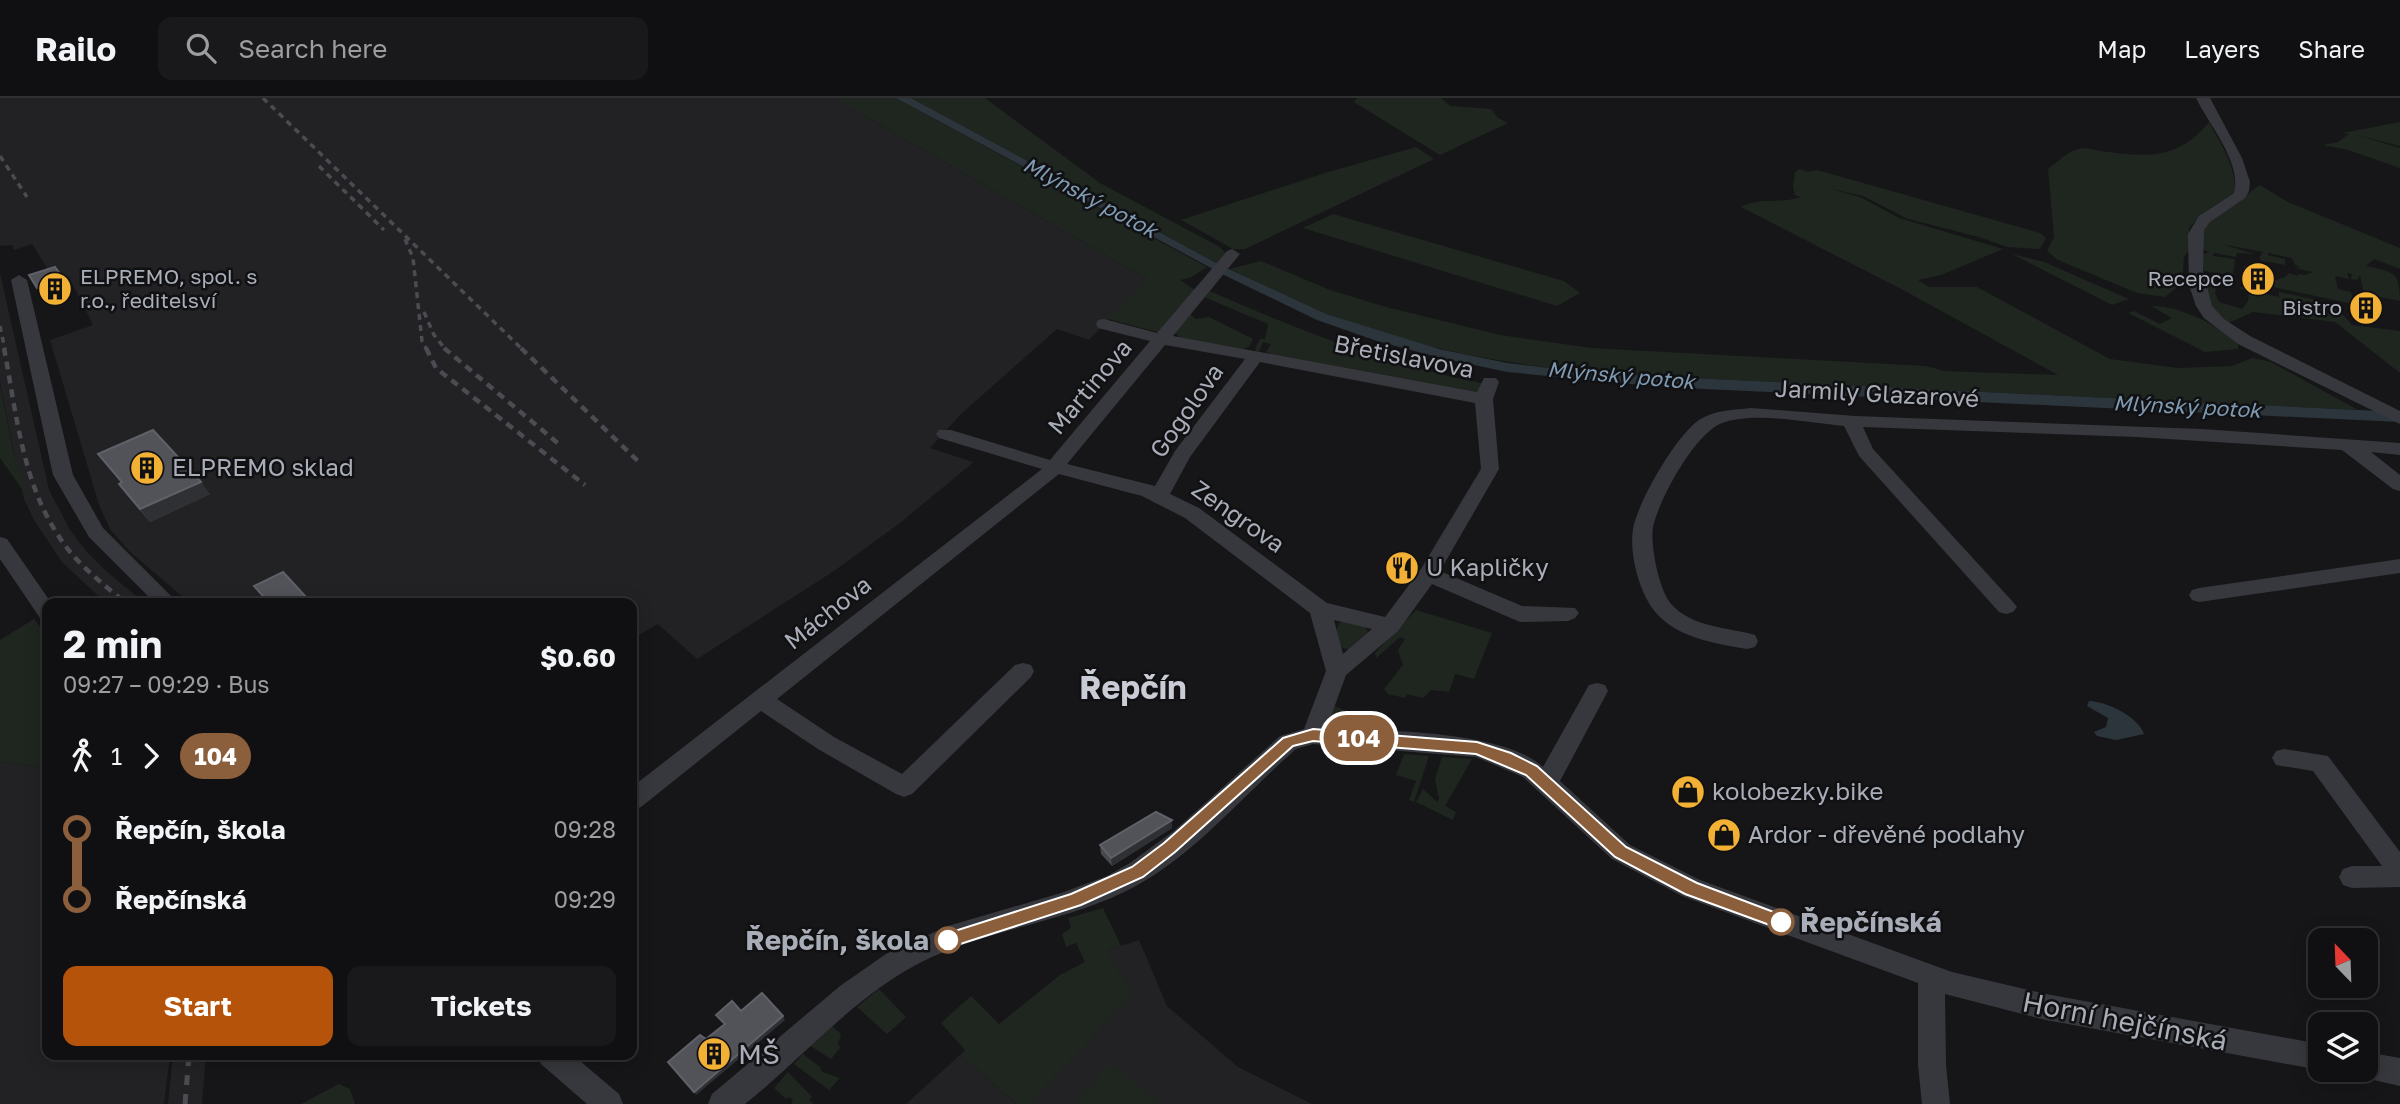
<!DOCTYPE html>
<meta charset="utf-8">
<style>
:root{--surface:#101012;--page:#19191b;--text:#f1f3f6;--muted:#9c9d9f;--line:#303032;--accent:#b45309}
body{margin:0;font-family:"Golos Text",sans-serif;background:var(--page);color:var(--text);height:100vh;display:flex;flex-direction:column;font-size:26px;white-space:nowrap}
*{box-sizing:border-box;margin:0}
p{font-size:23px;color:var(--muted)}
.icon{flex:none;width:38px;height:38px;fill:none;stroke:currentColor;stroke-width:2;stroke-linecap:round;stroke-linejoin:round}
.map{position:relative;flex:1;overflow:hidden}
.details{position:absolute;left:42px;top:500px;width:595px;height:462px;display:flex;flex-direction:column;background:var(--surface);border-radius:14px;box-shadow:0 4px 18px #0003,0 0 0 2px var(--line)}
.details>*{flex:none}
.badge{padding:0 14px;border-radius:23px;font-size:24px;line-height:46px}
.needle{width:46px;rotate:337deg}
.buttons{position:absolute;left:2308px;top:830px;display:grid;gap:14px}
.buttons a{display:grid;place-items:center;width:70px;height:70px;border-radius:14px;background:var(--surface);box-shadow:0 4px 18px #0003,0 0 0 2px var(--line);font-size:35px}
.map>.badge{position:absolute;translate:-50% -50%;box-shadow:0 0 0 4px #fff}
.legs{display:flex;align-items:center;gap:10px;height:77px;padding:0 21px;font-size:23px}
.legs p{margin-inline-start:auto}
.headline{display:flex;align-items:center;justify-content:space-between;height:119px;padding:0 21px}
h1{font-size:38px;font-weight:700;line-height:52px}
.button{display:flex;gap:14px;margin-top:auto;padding:14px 21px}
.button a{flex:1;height:80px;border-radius:14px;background:var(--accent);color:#fff;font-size:28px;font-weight:700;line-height:80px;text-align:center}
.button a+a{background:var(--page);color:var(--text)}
ul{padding:0 21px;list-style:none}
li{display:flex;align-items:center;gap:24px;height:70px;font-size:26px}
li i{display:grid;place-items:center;width:10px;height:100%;margin:0 9px;background:currentColor}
li i::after{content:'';width:18px;height:18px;margin:-9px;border:5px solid;border-radius:50%;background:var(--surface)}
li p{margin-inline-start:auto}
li:first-child i{background:linear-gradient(#0000 50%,currentColor 0)}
li:last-child i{background:linear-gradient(currentColor 50%,#0000 0)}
header{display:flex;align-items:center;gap:42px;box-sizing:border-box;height:98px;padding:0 35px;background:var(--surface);border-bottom:2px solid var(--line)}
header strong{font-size:33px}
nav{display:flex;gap:38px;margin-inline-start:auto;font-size:24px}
.search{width:490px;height:63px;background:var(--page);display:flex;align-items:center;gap:18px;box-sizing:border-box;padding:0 24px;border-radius:14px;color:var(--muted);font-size:26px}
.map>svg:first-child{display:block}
</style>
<header>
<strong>Railo</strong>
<div class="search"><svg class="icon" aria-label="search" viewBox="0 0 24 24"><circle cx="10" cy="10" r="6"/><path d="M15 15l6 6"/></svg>Search here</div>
<nav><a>Map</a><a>Layers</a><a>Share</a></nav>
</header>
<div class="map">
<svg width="2400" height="1006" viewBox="0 0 2400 1006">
<rect width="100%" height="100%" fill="#161618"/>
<!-- built -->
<g fill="#222225">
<path d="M0,0h834l313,181 -58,61 -32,-11 -97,86 -30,33 43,14 -4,4 -69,57 -66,48 -137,88 -39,-35 -26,15v-35h-441l-62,-53 -19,-22 -11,-24 -49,-165 43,-15 -24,-48 -14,4 -23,-37 -18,6 -2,-5 -12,1z"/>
<path d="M0,175l49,217 21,40 16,21 20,20 40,33h-39l-45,-42 -28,-42 -10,-21 -7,-31 -17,-86z"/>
<path d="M0,664l47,5v288h123l-6,49h-164z"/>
<path d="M1139,842l28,66 71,61 74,37h-282l101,-109 -23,-45z"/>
<path d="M173,957h33l-4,49h-34z"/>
<path d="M960,957l57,49h-111z"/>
</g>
<!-- green -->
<g fill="#1e261f">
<path d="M834,0h62l311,169 -17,11 -10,2 15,10 -34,43 -53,-14 39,-40z"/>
<path d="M911,0h74l115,85 120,64 8,9 -8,9z"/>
<path d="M1357,0h84l9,8 41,3 7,9 10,5 -68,32 -86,-53z"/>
<path d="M2209,24c12,23 27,43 26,70l-32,21 -14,15v22l-5,7 -2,26 -17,14 -28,-4 -79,-33 -11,-9 7,-14 -6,-68c8,-6 17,-15 27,-19 10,-4 17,0 26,1 45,6 77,10 108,-29z"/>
<path d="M2400,24v24l-43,-11 43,13v20l-52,-18 -25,-5 15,-3 11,-8 -7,-1z"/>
<path d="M1416,49l18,12 -189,90h-12l-52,-29 144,-47z"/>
<path d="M1800,71l7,3 10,-2 223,63 6,5 -6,11 -33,-2 -28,-10 -71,-18 -45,-23 -36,-8 33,9 39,21 104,31 -62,26 -23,5 11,7h48l133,72 68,9 54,-2 20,-8 19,4 87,48 -768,-37c-90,-11 -180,-25 -265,-59 -32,-13 -64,-30 -96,-45l32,-8 69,29 56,17 114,28 92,13 334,18 19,5 113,4 -155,-85 -162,-83c18,-10 40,-3 60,-10l-6,-2 -2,-8 2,-15z"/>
<path d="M2260,87l28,17 112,46v21l-26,-10 -8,7c27,6 34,5 34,35l-36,-7 -4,-19 -3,5 -6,-1 1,-5 -5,-1 2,6 -14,-3 3,13 13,3 2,7 -5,4 -80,-17 3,-2 -1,-4 -17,-4 1,7 -11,-6 1,-11 23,2 -2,7 -3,1 15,4 10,-4 1,-3 10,3v-2l8,1 7,-3 -18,-4 5,-1 -5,-2 -3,-7 -24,-5v2l17,4v6l-23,-4 -3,-3 4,-6 -41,-8 32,10 -17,-1 -1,4 -22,-4 -1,3 22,3 -2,17 -29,-5 -3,-3v-14l8,-1 -8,-6 1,-15 4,-8z"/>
<path d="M1333,116l231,67 16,12 -23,13 -254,-78z"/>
<path d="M2012,156l32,8 85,37 -17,6z"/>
<path d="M2205,182l23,4v3l-11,-1 -2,7 4,9 23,7 6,-8 1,-8 -10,-5 8,-3 2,5 30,7v-5c30,7 54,7 73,33l48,6v42l-65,-51 -82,-10 -27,12 -12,-11 -12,-31z"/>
<path d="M1210,193c88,39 176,73 271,92l1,10 -211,-39 -5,-2 5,-8 -8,-2 -4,10h-2l-2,-3 5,-10h5l3,-15 -64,-27z"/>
<path d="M2151,208c28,-1 67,19 87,38v5l-33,3 -77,-39 6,-2 26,13 12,-6z"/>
<path d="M1190,216l6,5 13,-2 44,22 -4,8 -6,2 -62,-11 -6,-5z"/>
<path d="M0,287l14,70 18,48 -32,-45z"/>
<path d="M1416,512l76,23 -18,46 -19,-5 -6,18 -18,-2 -8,8 -16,-4 -2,4 -17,-4 -4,-5 19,-24 -5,-15 7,-11 -5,-2 -24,21 -1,-5z"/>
<path d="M34,521l13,17v131l-47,-5v-122z"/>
<path d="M1343,522l21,6 4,6 -18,18 -9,-3c-3,-8 -8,-21 2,-27z"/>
<path d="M1332,607l47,20 -6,9 -29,-4 -12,-8z"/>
<path d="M1404,656l25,2 -15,46 -5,-2 7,-19 -20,-6z"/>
<path d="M1442,659l30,2 -27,47 11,6 -3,8 -37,-18 7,-13 14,13 2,-3 -4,-20z"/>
<path d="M1103,810l18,38 -13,4 24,45 -102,109h-13l-57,-49 5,-5 -24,-27 30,-27 28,28 61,-49 25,-13 -9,-19 -10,4 -4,-13 9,-6 -3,-10z"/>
<path d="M879,891l27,28 -19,17 -30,-27z"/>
<path d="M831,927l10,9 -3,11 3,2 -10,12 -22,-14z"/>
<path d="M803,956l17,13 2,5 18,6 -11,12 -35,-26z"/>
<path d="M1111,965l50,41h-88z"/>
<path d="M788,974l24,25 -3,3 5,4h-23l2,-4 -4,-3 -3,2 -12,-11z"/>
<path d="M339,986l11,5 5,15h-54z"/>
</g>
<!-- water -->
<g fill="#2c353c">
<path d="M896,0h15l309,167 106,49 113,35 68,14 83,10 810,39v10l-738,-35 -155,-15 -70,-15 -60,-16 -60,-21 -93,-45z"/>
<path d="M2089,603c19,1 48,15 55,33l-28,6 -19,-4 -3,-4 12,-5 2,-9 -21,-12z"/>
</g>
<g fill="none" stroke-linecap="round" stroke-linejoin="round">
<!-- minor -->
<g fill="#37383d" fill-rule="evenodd">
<path d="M2196,0h14l32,60 8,24 -1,9 -4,7 -35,24 -6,8 -1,41 9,35 12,13 26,17 150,75v13l-162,-80 -34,-26 -8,-12 -7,-21 -1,-51 11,-18 35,-23c8,-31 -25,-68 -38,-95z"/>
<path d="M1232,151l8,5 -67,82 304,56 7,-14h12l3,4 -6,17 6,70 -59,102 82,35 53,2 4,5 -4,5 -7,3 -48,1 -88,-38 -34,47 -52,44 -19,52c57,5 174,2 216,40l46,-82 8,-2 8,2 3,6 -48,90 70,64 70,35 252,92 94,22 274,50v25h3l-3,1 -274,-50 -101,-26 1,71 4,39h-28l-4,-39v-82l-236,-87 -70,-37 -89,-82 -47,-20 -163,-13 -17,5c-55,48 -105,111 -172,143 -70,34 -152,39 -219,79 -60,36 -106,90 -160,133h-37l4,-10 128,-108 46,-32 62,-28 113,-33 46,-17 23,-13 45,-33 105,-94 24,-7 22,-58 -16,-58 -125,-95 -43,-22 -83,-22 -282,225 57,38 68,37 113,-109 8,-2 8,2 3,6 -3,6 -119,117 -8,3 -8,-3 -78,-45 -57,-38 -120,96 -9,3v-23l410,-318 -103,-31 -3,-4 3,-4h12l99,30 100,-119 -52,-13 -2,-4 2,-4 6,-1 53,14 70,-82zM1165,247l80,14 -70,92 -20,35 -88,-22zM1260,264l215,41 6,66 -60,100 -36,48 -58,-14 -128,-95 -29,-14 20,-37zM1334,522l38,9 -29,25z"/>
<path d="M19,177l8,5 46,195 30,53 76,76h-23l-67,-67 -36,-62 -42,-195z"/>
<path d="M1751,310l104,8 347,13 198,14v12l-29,-3 29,23v16l-7,-2 -51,-39 -206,-13 -273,-10 10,22 140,153 4,5 -4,5 -7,2 -7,-2 -140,-156 -15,-30c-35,-3 -89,-15 -122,-3 -27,10 -63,76 -69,104 -3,18 6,63 18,77 22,24 56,23 84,31l3,6 -3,6 -8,2c-30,-5 -68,-11 -89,-34 -18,-18 -29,-60 -25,-86 5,-28 43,-93 66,-109 15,-10 35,-10 52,-12z"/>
<path d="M0,439l7,2 45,65h-5v16l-7,-2 -40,-59z"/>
<path d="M2400,461v14l-201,29 -7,-2 -3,-5 3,-5 7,-2z"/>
<path d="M2284,651l44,7 72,96v35l-48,1 -9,-3 -4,-8 4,-8 9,-3h30l-69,-95 -37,-6 -4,-7 4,-7z"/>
<path d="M2366,954l34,6v28l-44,-10 -3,-7h13z"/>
<path d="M537,957h36l46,39 4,10h-36l-46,-40z"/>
</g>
<!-- rail-far2 -->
<g stroke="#4a4c52" stroke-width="3.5" stroke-dasharray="6 5" stroke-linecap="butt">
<path d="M263,0l260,252"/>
<path d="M0,58l27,41"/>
<path d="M319,68l65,64"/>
<path d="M405,141l8,19 9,83 5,9"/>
<path d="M424,214l10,23 12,15"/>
<path d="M0,228l5,24"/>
</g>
<!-- rail-far1 -->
<g stroke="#4a4c52" stroke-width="4.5" stroke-dasharray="8 6" stroke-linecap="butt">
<path d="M4,250c12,63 18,133 54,187 17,28 44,48 69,69"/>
<path d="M426,250l10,20 149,117"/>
<path d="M444,250l116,97"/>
<path d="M521,250l120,116"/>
</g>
<!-- rail -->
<path stroke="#4a4c52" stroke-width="5" stroke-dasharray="10 9" stroke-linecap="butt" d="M185,1006l4,-49"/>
</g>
<!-- wall -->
<g fill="#47494d">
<path d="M98,356l112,40 -60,28 -22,-26 -9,-12 2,-2z"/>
<path d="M1172,722v8l-60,38 -11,-12 -1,-9z"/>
</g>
<!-- shaded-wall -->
<g fill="#2f3033">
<path d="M64,181l8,12 -26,9 -9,-12z"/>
<path d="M201,384l9,12 -60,28 -10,-13z"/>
<path d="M306,499l5,7h-18z"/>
<path d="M1172,722v8l-60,38 -1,-8z"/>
<path d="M783,918l2,4 -89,75 -2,-3z"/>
</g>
<!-- building -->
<g fill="#525359" stroke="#5f6168" stroke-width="2">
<path d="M55,169l9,12 -27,9 -8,-13z"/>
<path d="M153,332l48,52 -61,27 -21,-25 3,-2 -24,-28z"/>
<path d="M283,474l23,25 -13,7h-23l-16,-18z"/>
<path d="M1156,714l16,8 -61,38 -11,-13z"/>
<path d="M762,895l21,23 -89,76 -26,-30 32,-27 6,4 19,-15 -9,-9 16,-14 9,10z"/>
</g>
<!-- line-1 -->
<path fill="#8b5e3c" stroke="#fff" stroke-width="2" d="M1313,631l164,13 34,11 26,13 89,81 71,36 90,34 3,5 -3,5 -6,2 -6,-2 -90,-33 -70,-37 -89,-82 -50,-21 -163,-13 -20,5 -118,106 -32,25 -62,28 -133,43 -6,-3 -3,-5 3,-5 129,-41 61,-27 32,-24 119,-105z"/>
<!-- icons -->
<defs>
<g id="building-disc" transform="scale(1.75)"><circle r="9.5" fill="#f2b134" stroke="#111113"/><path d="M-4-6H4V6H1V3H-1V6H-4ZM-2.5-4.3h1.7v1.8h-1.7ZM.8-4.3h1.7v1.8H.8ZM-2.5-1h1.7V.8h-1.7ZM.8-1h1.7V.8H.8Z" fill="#111"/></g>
<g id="restaurant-disc" transform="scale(1.75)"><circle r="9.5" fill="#f2b134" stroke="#111113"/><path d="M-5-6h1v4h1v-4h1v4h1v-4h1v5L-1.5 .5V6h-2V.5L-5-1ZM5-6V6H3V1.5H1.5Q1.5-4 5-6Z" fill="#111"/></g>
<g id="shop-disc" transform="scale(1.75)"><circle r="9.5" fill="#f2b134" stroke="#111113"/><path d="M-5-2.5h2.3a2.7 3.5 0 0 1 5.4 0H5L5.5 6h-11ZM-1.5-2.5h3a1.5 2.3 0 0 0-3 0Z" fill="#111"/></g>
</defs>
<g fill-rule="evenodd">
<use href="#building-disc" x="2258" y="181"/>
<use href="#building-disc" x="55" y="191"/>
<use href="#building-disc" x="2366" y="210"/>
<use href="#building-disc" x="147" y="370"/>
<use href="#restaurant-disc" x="1402" y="470"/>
<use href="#shop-disc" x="1688" y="694"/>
<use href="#shop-disc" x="1724" y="737"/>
<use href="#building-disc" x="714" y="956"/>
</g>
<!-- markers -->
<g fill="#fff" stroke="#8b5e3c" stroke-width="3.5">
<circle cx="1781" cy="824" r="12"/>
<circle cx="948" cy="842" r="12"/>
</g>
<g text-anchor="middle" stroke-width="5" stroke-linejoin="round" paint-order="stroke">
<!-- far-water labels -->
<g font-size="21" font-style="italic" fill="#7f9bb3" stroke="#111113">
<text transform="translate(1090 100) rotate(28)" y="7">Mlýnský potok</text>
<text transform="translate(1621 278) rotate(5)" y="7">Mlýnský potok</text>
<text transform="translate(2187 309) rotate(3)" y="7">Mlýnský potok</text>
</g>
<!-- far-poi labels -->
<g font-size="21" fill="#a8adb8" stroke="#111113" text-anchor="end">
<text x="80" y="186" text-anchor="start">ELPREMO, spol. s<tspan x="80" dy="24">r.o., ředitelsví</tspan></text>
<text x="2234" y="188">Recepce</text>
<text x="2342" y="217">Bistro</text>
</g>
<!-- street labels -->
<g font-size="24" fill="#a8adb8" stroke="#111113">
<text transform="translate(1404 259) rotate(11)" y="8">Břetislavova</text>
<text transform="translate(1090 289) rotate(-50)" y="8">Martinova</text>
<text transform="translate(1877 296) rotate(3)" y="8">Jarmily Glazarové</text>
<text transform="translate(1187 313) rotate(-55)" y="8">Gogolova</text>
<text transform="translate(1238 419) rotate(35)" y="8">Zengrova</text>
<text transform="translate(828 515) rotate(-38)" y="8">Máchova</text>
</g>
<!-- poi labels -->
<g font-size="24" fill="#a8adb8" stroke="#111113" text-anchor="start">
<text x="172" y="378">ELPREMO sklad</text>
<text x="1426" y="478">U Kapličky</text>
<text x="1712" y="702">kolobezky.bike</text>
<text x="1748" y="745">Ardor - dřevěné podlahy</text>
</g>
<!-- near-stop labels -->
<g font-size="28" font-weight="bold" fill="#a8adb8" stroke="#111113" text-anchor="start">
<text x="1800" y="834">Řepčínská</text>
<text x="929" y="852" text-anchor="end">Řepčín, škola</text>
</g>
<!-- near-street labels -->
<g font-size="28" fill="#a8adb8" stroke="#111113">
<text transform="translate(2125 923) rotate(11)" y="10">Horní hejčínská</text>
</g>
<!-- near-poi labels -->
<g font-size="28" fill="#a8adb8" stroke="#111113" text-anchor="start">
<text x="738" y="966">MŠ</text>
</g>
<!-- district labels -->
<g font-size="32" font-weight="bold" fill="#c9ccd4" stroke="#111113">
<text x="1133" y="601">Řepčín</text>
</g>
</g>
</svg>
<div class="buttons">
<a><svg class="needle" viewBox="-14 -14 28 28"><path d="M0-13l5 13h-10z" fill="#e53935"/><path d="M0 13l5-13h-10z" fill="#9c9d9f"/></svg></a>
<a><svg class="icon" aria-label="layers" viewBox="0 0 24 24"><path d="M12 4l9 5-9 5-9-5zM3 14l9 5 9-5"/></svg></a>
</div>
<b class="badge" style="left:1359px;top:640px;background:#8b5e3c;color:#fff">104</b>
<section class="details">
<div class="headline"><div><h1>2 min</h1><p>09:27 – 09:29 · Bus</p></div><b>$0.60</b></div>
<div class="legs"><svg class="icon" aria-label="walk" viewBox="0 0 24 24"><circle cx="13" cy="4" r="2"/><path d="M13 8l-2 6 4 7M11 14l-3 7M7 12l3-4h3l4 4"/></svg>1<svg class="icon" aria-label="forward" viewBox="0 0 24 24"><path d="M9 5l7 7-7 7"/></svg><b class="badge" style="background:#8b5e3c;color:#fff">104</b></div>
<ul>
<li><i style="color:#8b5e3c"></i><b>Řepčín, škola</b><p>09:28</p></li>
<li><i style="color:#8b5e3c"></i><b>Řepčínská</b><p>09:29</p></li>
</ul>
<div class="button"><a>Start</a><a>Tickets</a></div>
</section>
</div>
